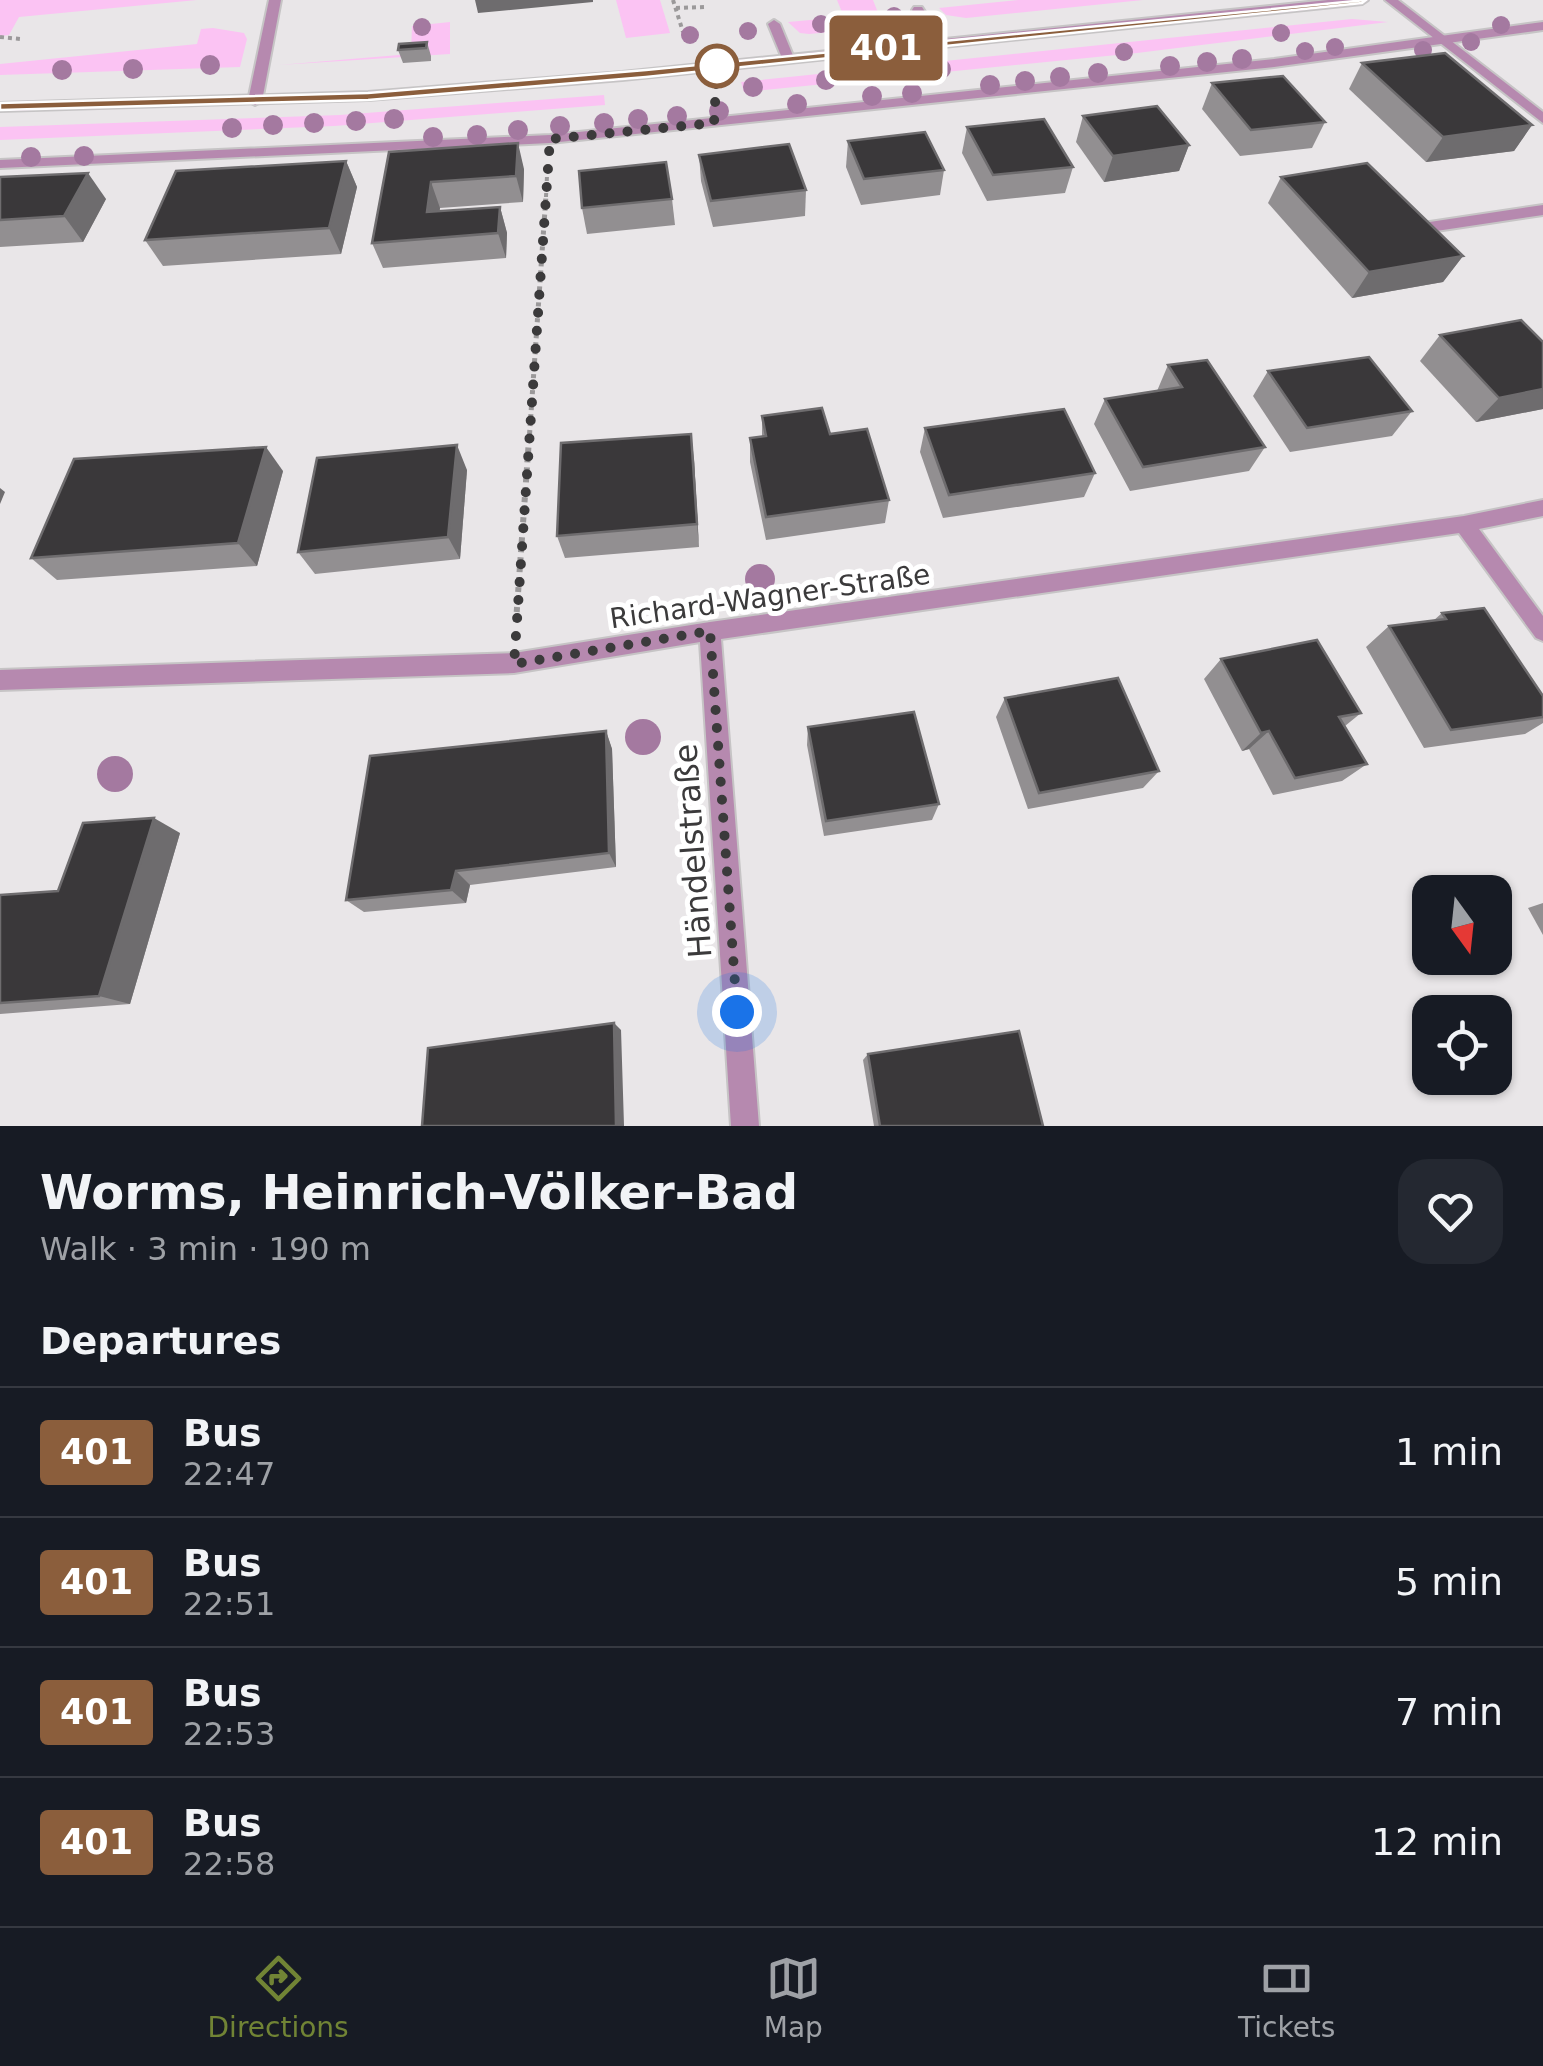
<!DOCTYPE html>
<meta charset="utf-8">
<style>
:root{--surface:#171b24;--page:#242831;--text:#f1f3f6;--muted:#9ea1a6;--line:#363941;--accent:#718435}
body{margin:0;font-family:"DejaVu Sans",sans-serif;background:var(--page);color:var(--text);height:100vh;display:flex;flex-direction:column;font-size:38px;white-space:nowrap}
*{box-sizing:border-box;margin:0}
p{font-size:32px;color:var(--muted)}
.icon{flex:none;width:55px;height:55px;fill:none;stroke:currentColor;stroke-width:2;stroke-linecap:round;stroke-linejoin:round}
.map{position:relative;height:1126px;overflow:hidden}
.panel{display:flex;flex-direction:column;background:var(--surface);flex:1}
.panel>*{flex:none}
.badge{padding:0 20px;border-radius:8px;font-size:35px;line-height:65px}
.needle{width:65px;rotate:165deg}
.fabs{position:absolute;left:1412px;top:875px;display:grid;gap:20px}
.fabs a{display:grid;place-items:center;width:100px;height:100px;border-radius:20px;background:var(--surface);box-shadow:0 2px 8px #0004;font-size:50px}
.you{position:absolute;width:50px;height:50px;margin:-25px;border:8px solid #fff;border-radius:50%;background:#1a73e8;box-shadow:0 0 0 15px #1a73e833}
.map>.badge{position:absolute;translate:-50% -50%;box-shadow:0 0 0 5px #fff}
h2{padding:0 40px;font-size:38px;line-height:90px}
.round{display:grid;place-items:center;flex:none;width:105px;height:105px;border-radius:30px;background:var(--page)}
.overview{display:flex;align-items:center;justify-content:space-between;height:170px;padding:0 40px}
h1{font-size:48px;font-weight:600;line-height:75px}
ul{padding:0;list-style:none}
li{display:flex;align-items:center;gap:30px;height:130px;padding:0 40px;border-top:2px solid var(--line)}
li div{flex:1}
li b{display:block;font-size:38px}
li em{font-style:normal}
li .badge{min-width:110px;font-weight:700;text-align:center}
.menu{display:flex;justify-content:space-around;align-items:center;height:140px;border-top:2px solid var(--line);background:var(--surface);font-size:28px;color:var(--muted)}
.menu a{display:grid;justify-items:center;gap:5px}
.menu .current{color:var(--accent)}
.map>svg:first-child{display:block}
</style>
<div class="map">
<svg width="1543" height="1126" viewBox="0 0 1543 1126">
<rect width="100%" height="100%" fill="#e9e6e8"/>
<!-- green -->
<g fill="#fbc3f3">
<path d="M0,0h197l-178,17 -10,18 -9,1z"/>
<path d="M616,0h44l10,33 -44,5z"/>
<path d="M837,0h36l9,23 -9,5 -64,6 -9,-1 -12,-11 56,-5z"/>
<path d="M1018,0h125l-177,18 -20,-3 -7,-7z"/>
<path d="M1352,19l36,3 -251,31 -393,39 -3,-10z"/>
<path d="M450,22v32l-171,11 132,-11 1,-28z"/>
<path d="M213,28l31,5 3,6 -7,28 -240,8v-11l197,-20 4,-15z"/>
<path d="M604,95l1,10 -271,21 -334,14v-13l340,-12z"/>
</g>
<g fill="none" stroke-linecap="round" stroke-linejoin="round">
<!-- service casing -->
<g stroke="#c6c4c5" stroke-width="4">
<g id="service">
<path d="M269,0h12l-19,101 -7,4 -7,-4z"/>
<path d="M914,7h8l23,36 -2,3h-8l-23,-36z"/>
<path d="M774,20l6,4 14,34 -2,3 -10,-3 -14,-34z"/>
<path d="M1543,22v8l-269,37 -724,76 -550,25v-8l550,-25 724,-76z"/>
</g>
</g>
<!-- minor casing -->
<g stroke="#c6c4c5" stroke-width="4">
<g id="minor">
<path d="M1385,0h13l145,112v11z"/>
<path d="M1543,205v10l-120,18 -8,-5 8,-5z"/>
<path d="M1543,500v16l-64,13 64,87v25l-7,-3 -77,-105 -738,106 38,487h-28l-31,-484 -186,31 -514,17v-20l514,-17 196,-31 754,-106z"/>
</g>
</g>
<!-- tertiary casing -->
<g stroke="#c6c4c5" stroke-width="4">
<path id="tertiary" d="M1328,0h40l-6,4 -740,76 -254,20 -368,11v-8l368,-11 254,-20z"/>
</g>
<!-- path-far2 -->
<g stroke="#9b999a" stroke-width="4" stroke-dasharray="4 4" stroke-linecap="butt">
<path d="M673,0l10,32"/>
<path d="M676,8l31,-1"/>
<path d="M0,37l21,2"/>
<path d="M546,197l1,-21"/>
</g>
<!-- path-far1 -->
<path stroke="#9b999a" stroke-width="5" stroke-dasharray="4 4" stroke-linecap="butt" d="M529,442l17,-247"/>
<!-- path -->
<path stroke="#9b999a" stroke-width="6" stroke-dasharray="5 5" stroke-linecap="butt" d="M516,622l13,-183"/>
<!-- service -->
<use href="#service" fill="#b689af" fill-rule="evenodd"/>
<!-- minor -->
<use href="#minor" fill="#b689af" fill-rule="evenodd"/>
<!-- tertiary -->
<use href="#tertiary" fill="#b689af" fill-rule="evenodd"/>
</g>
<!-- trees -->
<g fill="#a479a0">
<circle cx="894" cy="16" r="9"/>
<circle cx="821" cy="24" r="9"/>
<circle cx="1501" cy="25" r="9"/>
<circle cx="422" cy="27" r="9"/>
<circle cx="748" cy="31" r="9"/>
<circle cx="1281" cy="33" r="9"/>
<circle cx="690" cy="35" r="9"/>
<circle cx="1471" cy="42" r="9"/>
<circle cx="1335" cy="47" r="9"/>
<circle cx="1423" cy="50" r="9"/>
<circle cx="1305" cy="51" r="9"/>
<circle cx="1124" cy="52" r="9"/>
<circle cx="1242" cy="59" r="10"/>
<circle cx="1207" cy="62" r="10"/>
<circle cx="210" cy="65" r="10"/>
<circle cx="1170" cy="66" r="10"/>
<circle cx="133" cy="69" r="10"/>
<circle cx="941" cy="69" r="10"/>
<circle cx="62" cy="70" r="10"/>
<circle cx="1098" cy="73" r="10"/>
<circle cx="1060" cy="77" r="10"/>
<circle cx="826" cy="80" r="10"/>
<circle cx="1025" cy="81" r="10"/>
<circle cx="990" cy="85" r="10"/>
<circle cx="753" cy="87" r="10"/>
<circle cx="912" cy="93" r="10"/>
<circle cx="872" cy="96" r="10"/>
<circle cx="797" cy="104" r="10"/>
<circle cx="719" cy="111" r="10"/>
<circle cx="677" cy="116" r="10"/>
<circle cx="394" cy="119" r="10"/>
<circle cx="638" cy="119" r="10"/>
<circle cx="356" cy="121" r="10"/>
<circle cx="314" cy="123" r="10"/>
<circle cx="604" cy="123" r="10"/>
<circle cx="273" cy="125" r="10"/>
<circle cx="560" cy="126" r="10"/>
<circle cx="232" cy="128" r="10"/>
<circle cx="518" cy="130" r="10"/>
<circle cx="477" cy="135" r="10"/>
<circle cx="433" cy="137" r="10"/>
<circle cx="84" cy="156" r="10"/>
<circle cx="31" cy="157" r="10"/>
<circle cx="760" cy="579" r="15"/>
<circle cx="643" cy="737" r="18"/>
<circle cx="115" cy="774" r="18"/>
</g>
<!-- wall -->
<g fill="#928f91">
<path d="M427,42l4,14v5l-28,2 -5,-13z"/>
<path d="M1362,63l170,62 -18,26 -88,11 -77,-73z"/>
<path d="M1212,83l113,39 -13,26 -72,8 -38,-47z"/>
<path d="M1083,116l106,29 -10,26 -75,11 -28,-40z"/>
<path d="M967,127l106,40 -8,26 -78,8 -25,-48z"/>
<path d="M848,141l96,29 -4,25 -79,10 -15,-38z"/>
<path d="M389,152l135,17 -1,33 -83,6 -1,3 61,-4 7,26 -1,25 -123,10 -11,-25z"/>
<path d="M699,155l107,35 -1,26 -92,11 -12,-46z"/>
<path d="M346,161l11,26 -16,67 -178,12 -18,-26z"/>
<path d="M0,177l106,22 -23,43 -83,5z"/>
<path d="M1281,177l182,79 -20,26 -91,16 -84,-95z"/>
<path d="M672,199l3,26 -88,9 -5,-26z"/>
<path d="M1440,335l103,74 -67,13 -56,-61z"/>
<path d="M1168,365l97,82 -16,24 -119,20 -36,-67 11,-25 52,-8z"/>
<path d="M1268,371l144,40 -20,25 -102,16 -37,-56z"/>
<path d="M762,416l68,18 59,66 -4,23 -119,17 -16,-78v-24l12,-1z"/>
<path d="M925,428l170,45 -11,24 -141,21 -23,-66z"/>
<path d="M694,459l5,88 -134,11 -8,-22z"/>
<path d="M467,470l-7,89 -145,15 -17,-22z"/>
<path d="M283,471l-26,95 -200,14 -26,-22z"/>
<path d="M1442,613l101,83v27l-18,11 -101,14 -58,-101 23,-21 44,-5z"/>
<path d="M1221,659l140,54 -16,13 22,38 -25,17 -69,14 -24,-46 -7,2 -38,-72z"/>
<path d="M1005,698l154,73 -16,17 -115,21 -32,-92z"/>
<path d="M808,727l131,77 -7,16 -108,16 -17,-91z"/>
<path d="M606,731l6,18 4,118 -146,18 -4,18 -102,9 -18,-12z"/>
<path d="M180,833l-50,171 -130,10v-119l58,-4z"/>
<path d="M1543,903v32l-15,-27z"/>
<path d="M868,1054l175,72h-169l-11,-66z"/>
</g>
<!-- shaded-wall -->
<g fill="#6e6c6e">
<path d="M475,0h118v2l-115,11z"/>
<path d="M1532,125l-18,26 -88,11 17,-25z"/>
<path d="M518,143l6,26 -1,33 -7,-26z"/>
<path d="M1189,145l-10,26 -75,11 9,-26z"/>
<path d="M346,161l11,26 -16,67 -12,-26z"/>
<path d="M88,173l18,26 -23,43 -19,-26z"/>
<path d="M431,182l9,26 -4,30 -9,-26z"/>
<path d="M500,207l7,26 -1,25 -8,-25z"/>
<path d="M1463,256l-20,26 -91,16 17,-26z"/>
<path d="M1543,389v20l-67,13 23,-24z"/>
<path d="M691,434l3,25 5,88 -2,-23z"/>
<path d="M457,445l10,25 -7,89 -12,-22z"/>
<path d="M266,447l17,24 -26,95 -19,-23z"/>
<path d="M0,488l5,4 -5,12z"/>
<path d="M606,731l6,18 4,118 -7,-14z"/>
<path d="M1269,731l-20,18 -7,2 19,-18z"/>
<path d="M154,818l26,15 -50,171 -31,-8z"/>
<path d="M456,871l14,14 -4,18 -15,-13z"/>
<path d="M614,1023l7,7 3,96h-8z"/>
</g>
<!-- building -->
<g fill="#3a383a" stroke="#6e6c6e" stroke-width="2.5">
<path d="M427,42l-1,6 -28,2 1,-6z"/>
<path d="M1445,53l87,72 -89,12 -81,-74z"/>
<path d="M1283,76l42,46 -74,8 -39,-47z"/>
<path d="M1157,106l32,39 -76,11 -30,-40z"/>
<path d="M1044,119l29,48 -80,8 -26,-48z"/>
<path d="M925,132l19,38 -80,9 -16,-38z"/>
<path d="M518,143l-2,33 -85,6 -4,30 73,-5 -2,26 -126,10 17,-91z"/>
<path d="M789,144l17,46 -95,11 -12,-46z"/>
<path d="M346,161l-17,67 -184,12 31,-69z"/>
<path d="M666,162l6,37 -90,9 -3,-37z"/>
<path d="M1367,163l96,93 -94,16 -88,-95z"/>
<path d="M88,173l-24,43 -64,4v-43z"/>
<path d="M1521,320l22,22v47l-44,9 -59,-63z"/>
<path d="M1369,357l43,54 -105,17 -39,-57z"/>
<path d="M1207,360l58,87 -122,20 -38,-68 77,-12 -14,-22z"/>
<path d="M822,408l8,26 37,-5 22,71 -123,17 -16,-79 16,-2 -4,-20z"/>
<path d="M1064,409l31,64 -146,22 -24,-67z"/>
<path d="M691,434l6,90 -140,12 4,-93z"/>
<path d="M457,445l-9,92 -150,15 19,-94z"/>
<path d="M266,447l-28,96 -207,15 43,-99z"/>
<path d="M1484,608l59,88v21l-92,13 -62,-104 57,-7 -4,-6z"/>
<path d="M1317,640l44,73 -22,4 28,47 -72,14 -26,-47 -8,2 -40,-74z"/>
<path d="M1118,678l41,93 -120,22 -34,-95z"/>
<path d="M914,712l25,92 -113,17 -18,-94z"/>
<path d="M606,731l3,122 -153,18 -5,19 -105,10 24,-144z"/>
<path d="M154,818l-55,178 -99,7v-108l58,-4 25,-68z"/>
<path d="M614,1023l2,103h-194l6,-78z"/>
<path d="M1019,1031l24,95h-163l-12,-72z"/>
</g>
<!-- line -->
<path fill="#8b5e3c" stroke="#fff" stroke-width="2.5" d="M1362,3l-716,74 -278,23 -368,10v-7l368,-10 278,-23 720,-70z"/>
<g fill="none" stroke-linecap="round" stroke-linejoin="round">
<!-- walk -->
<path stroke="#3b3a3b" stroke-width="10" stroke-dasharray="0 18" d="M717,66l-3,57 -164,16 -36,525 196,-33 27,381"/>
</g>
<!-- markers -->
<circle fill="#fff" stroke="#8b5e3c" stroke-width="5" cx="717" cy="66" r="20"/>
<g text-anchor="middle" stroke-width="10" stroke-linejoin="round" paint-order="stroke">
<!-- street labels -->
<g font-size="28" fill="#3b3a3b" stroke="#fff">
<text transform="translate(770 596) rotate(-8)" y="10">Richard-Wagner-Straße</text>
</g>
<!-- near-street labels -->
<g font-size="32" fill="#3b3a3b" stroke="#fff">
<text transform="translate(693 851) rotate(-94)" y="11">Händelstraße</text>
</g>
</g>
</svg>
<div class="fabs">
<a><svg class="needle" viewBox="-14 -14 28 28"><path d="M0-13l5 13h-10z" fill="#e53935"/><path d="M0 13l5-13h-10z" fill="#9ea1a6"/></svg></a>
<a><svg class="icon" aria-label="locate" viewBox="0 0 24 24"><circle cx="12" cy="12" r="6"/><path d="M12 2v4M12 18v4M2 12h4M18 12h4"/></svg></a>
</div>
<div class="you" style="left:737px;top:1012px"></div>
<b class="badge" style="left:886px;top:48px;background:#8b5e3c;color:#fff">401</b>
</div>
<section class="panel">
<div class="overview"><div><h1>Worms, Heinrich-Völker-Bad</h1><p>Walk · 3 min · 190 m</p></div><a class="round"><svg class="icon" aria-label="heart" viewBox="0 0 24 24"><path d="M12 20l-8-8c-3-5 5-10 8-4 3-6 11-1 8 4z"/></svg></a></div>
<h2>Departures</h2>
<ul>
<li><span class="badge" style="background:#8b5e3c;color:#fff">401</span><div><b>Bus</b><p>22:47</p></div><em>1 min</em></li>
<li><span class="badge" style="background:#8b5e3c;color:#fff">401</span><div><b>Bus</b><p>22:51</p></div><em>5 min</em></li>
<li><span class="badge" style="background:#8b5e3c;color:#fff">401</span><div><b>Bus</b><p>22:53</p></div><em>7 min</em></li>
<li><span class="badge" style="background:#8b5e3c;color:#fff">401</span><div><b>Bus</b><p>22:58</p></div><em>12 min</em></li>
</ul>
</section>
<nav class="menu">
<a class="current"><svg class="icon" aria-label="directions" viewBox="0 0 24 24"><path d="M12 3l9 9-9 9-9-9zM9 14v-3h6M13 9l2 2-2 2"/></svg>Directions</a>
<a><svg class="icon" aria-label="map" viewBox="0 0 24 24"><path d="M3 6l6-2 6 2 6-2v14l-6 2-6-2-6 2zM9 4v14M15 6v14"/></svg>Map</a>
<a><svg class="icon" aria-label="tickets" viewBox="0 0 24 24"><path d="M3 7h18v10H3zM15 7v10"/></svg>Tickets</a>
</nav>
